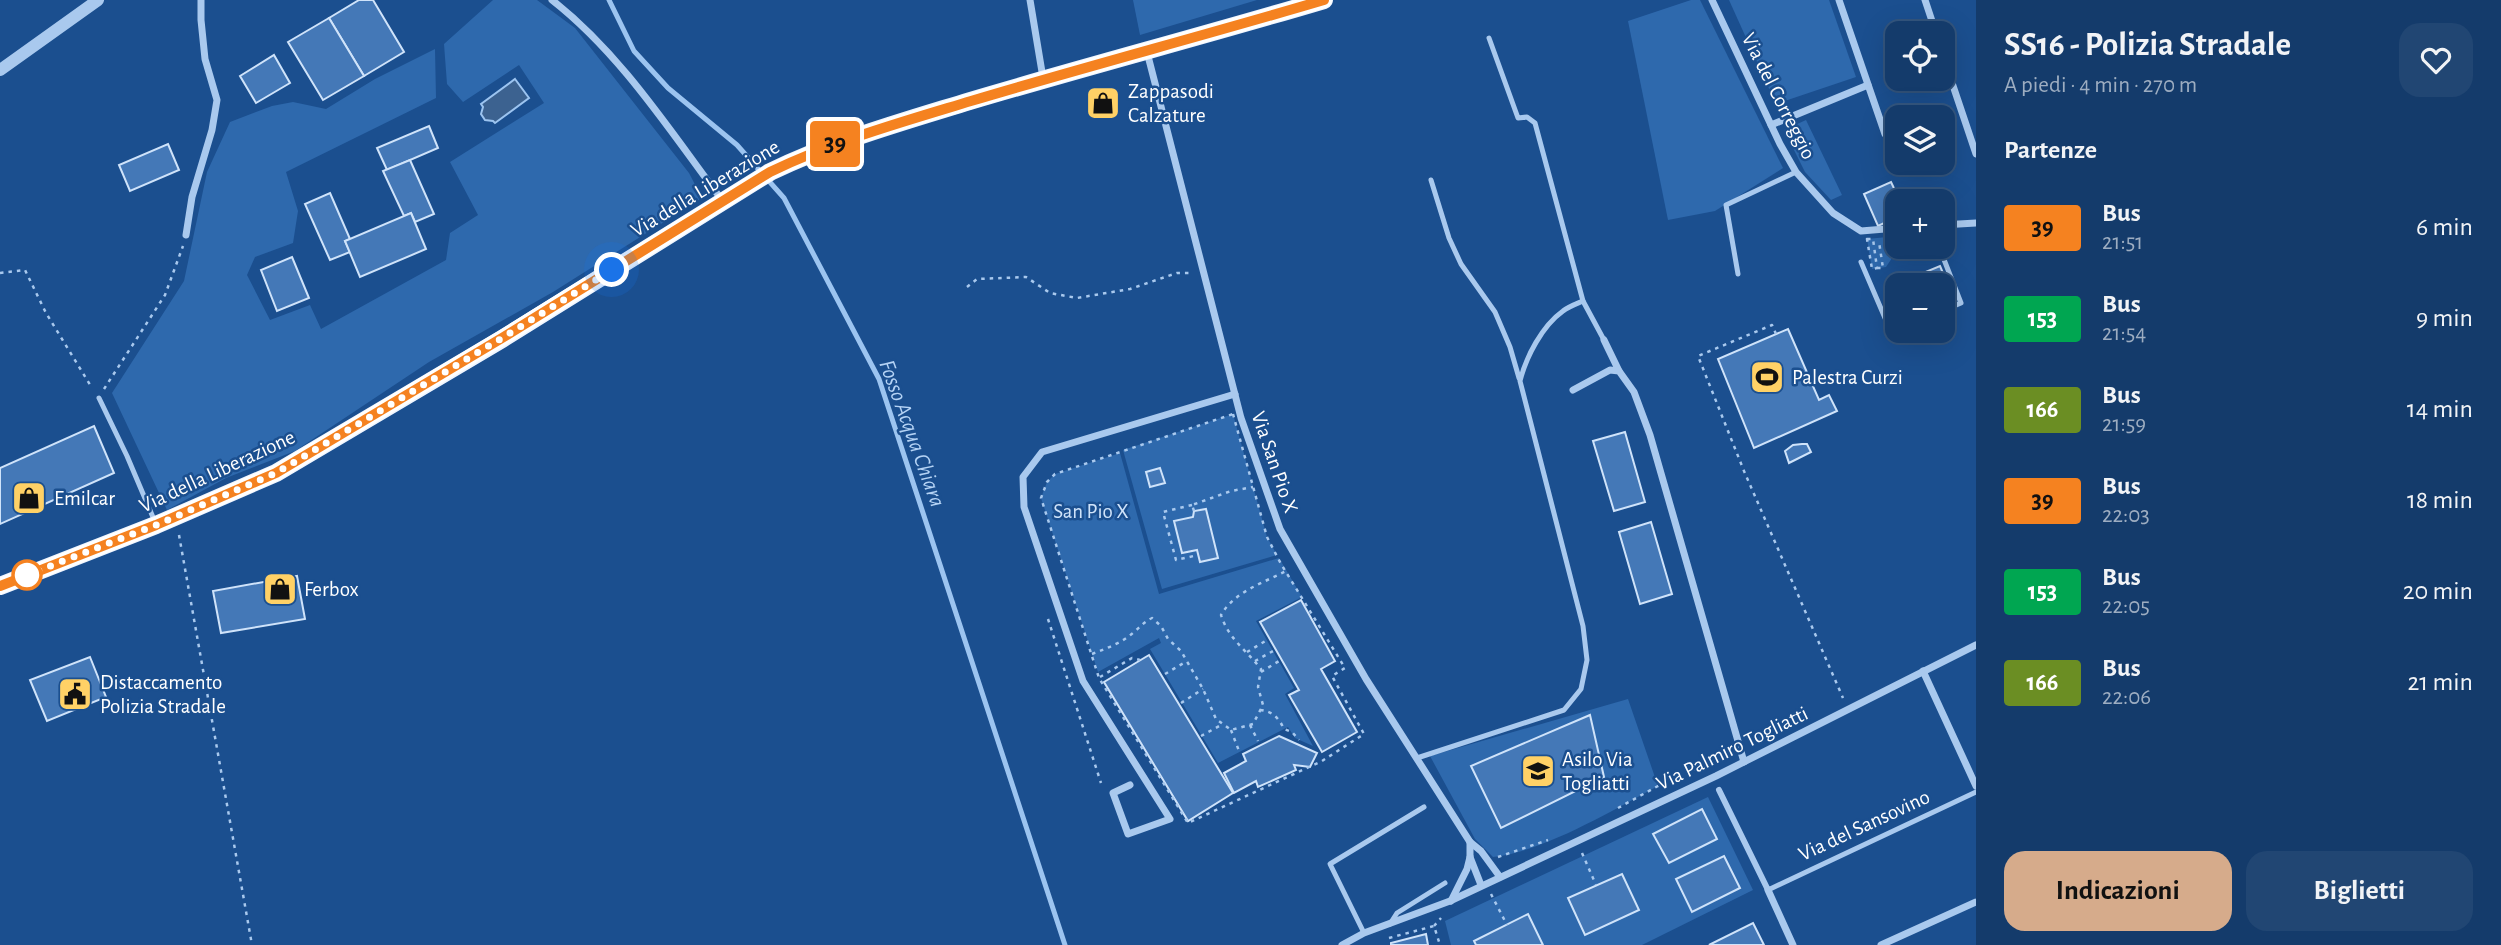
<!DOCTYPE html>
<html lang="it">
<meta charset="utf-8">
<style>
:root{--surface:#143b6b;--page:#214673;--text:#f1f3f6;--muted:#9dadc1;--line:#33557e;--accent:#d6ab8b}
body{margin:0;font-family:"Alegreya Sans",sans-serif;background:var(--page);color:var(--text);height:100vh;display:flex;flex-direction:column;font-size:26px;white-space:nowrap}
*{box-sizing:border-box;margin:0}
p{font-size:23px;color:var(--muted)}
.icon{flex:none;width:38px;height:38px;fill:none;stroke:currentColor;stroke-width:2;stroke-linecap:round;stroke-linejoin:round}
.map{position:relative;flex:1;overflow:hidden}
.panel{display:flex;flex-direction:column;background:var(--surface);width:525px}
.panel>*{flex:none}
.badge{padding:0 14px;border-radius:5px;font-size:24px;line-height:46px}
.buttons{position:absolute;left:1885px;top:21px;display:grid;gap:14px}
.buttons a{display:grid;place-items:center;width:70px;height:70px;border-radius:14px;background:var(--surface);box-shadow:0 7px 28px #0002,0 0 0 2px var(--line);font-size:35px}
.you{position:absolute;width:35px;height:35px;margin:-18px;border:5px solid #fff;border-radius:50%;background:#1a73e8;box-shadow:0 0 0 10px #1a73e833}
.map>.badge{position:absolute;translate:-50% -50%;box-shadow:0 0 0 4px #fff}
h2{padding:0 28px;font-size:26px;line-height:63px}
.round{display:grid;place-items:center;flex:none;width:74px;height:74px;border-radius:21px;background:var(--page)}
.head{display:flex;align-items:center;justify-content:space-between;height:119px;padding:0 28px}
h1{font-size:33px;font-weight:700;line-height:52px}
.action{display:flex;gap:14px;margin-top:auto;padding:14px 28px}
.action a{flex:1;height:80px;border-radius:21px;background:var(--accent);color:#111;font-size:28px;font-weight:700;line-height:80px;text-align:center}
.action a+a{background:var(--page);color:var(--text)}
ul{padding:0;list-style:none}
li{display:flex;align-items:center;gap:21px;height:91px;padding:0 28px}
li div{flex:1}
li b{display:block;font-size:26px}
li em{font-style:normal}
li .badge{min-width:77px;font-weight:700;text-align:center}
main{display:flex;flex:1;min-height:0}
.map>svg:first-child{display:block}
</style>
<main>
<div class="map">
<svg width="1976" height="945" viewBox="0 0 1976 945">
<rect width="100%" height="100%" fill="#1b4f8f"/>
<!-- green -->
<g fill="#2e69ad">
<path d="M493,0h44l38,28 114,145 13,25 -149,94 -124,70 -134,89 -69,27 -59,32 -55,-117 72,-112 23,-109 23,-50 42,-16 21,-4 33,7 49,-30 60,-30 1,49 -150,74 12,39 -5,32 -38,14 -8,18 23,45 40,-15 11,24 125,-69 4,-27 28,-18 -28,-53 94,-59 -25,-38 -56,37 -16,-18 -3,-40z"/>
<path d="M1133,0h124l-117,35z"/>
<path d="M1691,0h9l83,168 -68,43 -47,9 -40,-199z"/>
<path d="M1729,0h100l27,77 -80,27z"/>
<path d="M1806,120l36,75 -11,5 -26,-28 -21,-42z"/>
<path d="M1897,236v11h42l-3,5 -22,1 -11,7 -11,-2 -6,9 -14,2 -5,-30z"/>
<path d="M1233,414l34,123 10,18 -115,34 -39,-139z"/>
<path d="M1120,453l39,141 120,-36 23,39 -46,24 38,67 -9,6 28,52 -18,-8 -7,-11 -70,36 -68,-114 11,-6 -2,-5 -61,34 -57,-174 6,-16 8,-8z"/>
<path d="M1628,699l30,87c-45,24 -115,66 -165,71l-18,-18 -45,-83z"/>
<path d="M1708,797l45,93 -111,55h-191l-6,-24z"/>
</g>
<!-- water -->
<path fill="#3c6290" stroke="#9cc4f0" stroke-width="2" d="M515,79l14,19 -34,25 -2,-2 -8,-1 -4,-6 2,-7 -2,-3z"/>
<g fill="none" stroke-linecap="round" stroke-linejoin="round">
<!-- stream -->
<path stroke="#9cc4f0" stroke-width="5" d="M609,0l25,51 34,37 69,57 47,53 95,181 186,566"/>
</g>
<!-- building -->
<g fill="#4478b7" stroke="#cfe3fa" stroke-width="2">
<path d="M359,0h14l31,52 -40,24 -35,-58z"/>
<path d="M329,18l35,58 -41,24 -35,-58z"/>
<path d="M274,55l16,28 -34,20 -16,-27z"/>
<path d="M429,126l9,22 -51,22 -10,-22z"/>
<path d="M168,144l11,26 -49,21 -11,-26z"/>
<path d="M410,160l24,54 -19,8 -4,-9 -7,3 -21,-45z"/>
<path d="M1891,182l9,19h-3v16l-19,9 -14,-32z"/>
<path d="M330,193l20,46 -5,2 5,11 -20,8 -25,-56z"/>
<path d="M411,213l15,36 -66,28 -15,-36z"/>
<path d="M292,257l17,41 -32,13 -16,-41z"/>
<path d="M1940,266l13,31 -11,4v-16h-45v22l-8,-20z"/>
<path d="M1788,329l31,71 10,-5 8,16 -83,37 -36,-89z"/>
<path d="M94,426l20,47 -114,51v-56z"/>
<path d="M1625,432l20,70 -31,9 -21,-70z"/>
<path d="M1802,444h5l4,8 -22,11 -4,-12 8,-6z"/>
<path d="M1160,468l5,15 -15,4 -4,-15z"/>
<path d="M1206,509l12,49 -18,4 -3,-12 -15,3 -8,-32 19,-4 1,-6z"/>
<path d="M1651,522l21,72 -32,10 -21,-72z"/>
<path d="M297,576l8,43 -84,14 -8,-42z"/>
<path d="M1301,600l34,61 -14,8 36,63 -35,20 -33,-57 10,-5 -39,-68z"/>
<path d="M1149,655l84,138 -45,28 -84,-139z"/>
<path d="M90,657l16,40 -59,24 -17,-41z"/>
<path d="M1590,715l14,62 -103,51 -30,-62z"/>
<path d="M1279,736l38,17 -7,14 -16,-2 2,5 -38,17 -2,-6 -22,12 -10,-20 22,-12 -3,-7z"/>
<path d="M1702,809l15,30 -48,24 -16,-29z"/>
<path d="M1724,856l16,32 -48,24 -16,-33z"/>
<path d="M1622,874l17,36 -54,25 -17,-37z"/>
<path d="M1528,914l15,31h-67l-2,-4z"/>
<path d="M1753,923l11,22h-55z"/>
<path d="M1426,934l2,11h-37v-2z"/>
</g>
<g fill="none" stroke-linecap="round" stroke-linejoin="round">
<!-- path -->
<g stroke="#a9c9ee" stroke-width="2.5" stroke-dasharray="3.5 5" stroke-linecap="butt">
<path d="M1867,239h6l4,29 -5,1z"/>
<path d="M1877,268h6l-4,-26"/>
<path d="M0,273l25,-3 21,43 46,75"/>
<path d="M967,287l10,-8 49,-2 24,16 27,5 53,-9 47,-16h15"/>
<path d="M1776,334l-4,-9 -74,31 46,115 99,227"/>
<path d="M104,389l61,-94 18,-49"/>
<path d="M1233,414l34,123 14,27 64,104 -13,8 32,58 -42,27 -134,62 -89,-145 -58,-180 6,-16 8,-8z"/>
<path d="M1192,505l-29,7 13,48 22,-5"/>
<path d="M1194,511l-2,-6 39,-14 22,-4"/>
<path d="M179,535l73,410"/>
<path d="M1048,619l53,164"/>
<path d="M1247,652l20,-12"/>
<path d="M1092,654c15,-6 30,-11 42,-22 7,-6 10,-10 18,-14l9,8 7,13 13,12 22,38 13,30 15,11 22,-6 10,-19 -5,-18 3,-18c-15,-19 -33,-31 -40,-54 13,-23 42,-32 65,-44"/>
<path d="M1255,661l18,-10"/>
<path d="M1261,672l18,-11"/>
<path d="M1165,674l22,-13"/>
<path d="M1100,677l32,-19 8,2"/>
<path d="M1181,703l22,-14"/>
<path d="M1260,710c12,1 19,8 24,19l8,3 7,8"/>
<path d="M1250,725l8,16"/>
<path d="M1231,730l8,21"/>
<path d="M1201,736l22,-12"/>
<path d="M1750,744l16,-8"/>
<path d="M1618,808l40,-22 73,-33"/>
<path d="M1582,853l14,32"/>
<path d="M1498,857l50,-17"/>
<path d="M1491,894l16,31"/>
<path d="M1434,926l7,-8"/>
<path d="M1389,938l45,-12 6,19"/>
</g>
<!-- service -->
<g stroke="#a9c9ee" stroke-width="5">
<path d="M1489,38l29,80 9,-1 8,6 48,178 21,39"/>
<path d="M1431,180l18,58 12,26 34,48 15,35 9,31"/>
<path d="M1861,262l30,70 6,-2"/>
<path d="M1738,274l-12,-69 70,-33"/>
<path d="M1942,311l19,-8 -18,-46"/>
<path d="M99,398l28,58 28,66"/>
<path d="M1417,758l147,-48 17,-21 6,-29 -4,-34 -63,-245c6,-24 22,-55 43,-70 5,-4 13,-7 20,-10"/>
<path d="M1768,890l208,-98"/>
<path d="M1390,924l7,-11 48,-30"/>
<path d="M1364,933l-34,-69 94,-57"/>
</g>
<!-- pedestrian -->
<path stroke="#a9c9ee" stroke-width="6" d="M1719,790l49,100"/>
<!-- minor -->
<g stroke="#a9c9ee" stroke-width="7">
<path d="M552,0c69,54 118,131 170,200"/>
<path d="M1030,0l13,78"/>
<path d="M1712,0l68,144 16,28 37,41 28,18 36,-3"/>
<path d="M1839,0l46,134"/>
<path d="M1925,0l11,33"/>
<path d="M1147,52l94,366 39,111 86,150 104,163 11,9 19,26"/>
<path d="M1942,53l34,101"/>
<path d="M1771,125l97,-40"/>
<path d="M1942,225l34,-2"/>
<path d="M186,235l6,-38 20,-67 5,-30 -12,-41 -4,-39v-20"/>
<path d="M1604,340l15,31"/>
<path d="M1573,390l37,-20 9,1 15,21 16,43 94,327"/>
<path d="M1923,671l53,115"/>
<path d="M1130,785l-17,8 15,41 42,-15 -87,-138 -59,-174 -1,-30 19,-25 193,-58"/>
<path d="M1470,842v15l11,28"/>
<path d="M1768,890l25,55"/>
<path d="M1451,901l16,-32 3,-12"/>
<path d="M1342,945l22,-12 86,-32 266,-125 260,-131"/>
<path d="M1881,945l95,-43"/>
</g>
<!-- tertiary -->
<path stroke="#a9c9ee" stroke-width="12" d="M0,70l98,-70"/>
<!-- primary -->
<path stroke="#f0f6ff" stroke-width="18" d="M0,586l156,-61 120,-52 226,-134 268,-167c64,-31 132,-50 200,-71 118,-35 236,-66 354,-101"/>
</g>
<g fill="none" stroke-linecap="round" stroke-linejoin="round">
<!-- line casing -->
<g stroke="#fff" stroke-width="16">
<path id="line" d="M0,586l156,-61 120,-52 226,-135 268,-166c64,-31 132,-50 201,-71 117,-35 235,-66 353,-101"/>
</g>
<!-- line -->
<use href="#line" stroke="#f58220" stroke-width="10"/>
<!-- walk -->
<path stroke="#fff" stroke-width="7" stroke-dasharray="0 12.6" d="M27,575l129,-50 120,-52 226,-135 110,-68"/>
</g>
<!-- icons -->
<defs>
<g id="shop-square" transform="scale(1.75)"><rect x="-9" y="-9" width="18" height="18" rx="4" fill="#ffd166" stroke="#1b4f8f"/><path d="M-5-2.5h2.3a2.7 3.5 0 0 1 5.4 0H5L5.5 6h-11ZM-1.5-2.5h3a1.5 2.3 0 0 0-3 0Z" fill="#111"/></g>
<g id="stadium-square" transform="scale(1.75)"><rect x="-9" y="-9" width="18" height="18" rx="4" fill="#ffd166" stroke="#1b4f8f"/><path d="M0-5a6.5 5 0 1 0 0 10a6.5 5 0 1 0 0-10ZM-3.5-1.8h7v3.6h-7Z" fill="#111"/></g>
<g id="civic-square" transform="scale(1.75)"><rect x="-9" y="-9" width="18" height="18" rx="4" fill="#ffd166" stroke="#1b4f8f"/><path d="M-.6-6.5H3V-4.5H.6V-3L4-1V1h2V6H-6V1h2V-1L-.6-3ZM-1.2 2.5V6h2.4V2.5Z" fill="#111"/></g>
<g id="school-square" transform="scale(1.75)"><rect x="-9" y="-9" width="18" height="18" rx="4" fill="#ffd166" stroke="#1b4f8f"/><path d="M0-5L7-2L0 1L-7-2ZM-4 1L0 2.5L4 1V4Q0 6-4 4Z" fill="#111"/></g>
</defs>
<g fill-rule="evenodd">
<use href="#shop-square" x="1103" y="103"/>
<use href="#stadium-square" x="1767" y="377"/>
<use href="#shop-square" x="29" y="498"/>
<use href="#shop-square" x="280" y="589"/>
<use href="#civic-square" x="75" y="694"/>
<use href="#school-square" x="1538" y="771"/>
</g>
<!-- markers -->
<circle fill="#fff" stroke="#f58220" stroke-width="3.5" cx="27" cy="575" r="14"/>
<g text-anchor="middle" stroke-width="5" stroke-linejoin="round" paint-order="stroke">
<!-- poi labels -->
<g font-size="21" fill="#fff" stroke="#1b4f8f" text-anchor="start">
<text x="1128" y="98">Zappasodi<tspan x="1128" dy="24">Calzature</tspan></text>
<text x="1792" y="384">Palestra Curzi</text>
<text x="54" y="505">Emilcar</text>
<text x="304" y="596">Ferbox</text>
<text x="100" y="689">Distaccamento<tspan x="100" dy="24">Polizia Stradale</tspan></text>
<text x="1562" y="766">Asilo Via<tspan x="1562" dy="24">Togliatti</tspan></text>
</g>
<!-- street labels -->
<g font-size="21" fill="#fff" stroke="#1b4f8f">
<text transform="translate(1779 96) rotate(63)" y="7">Via del Correggio</text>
<text transform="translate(705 188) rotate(-31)" y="7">Via della Liberazione</text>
<text transform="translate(1275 462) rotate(71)" y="7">Via San Pio X</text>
<text transform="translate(217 471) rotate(-25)" y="7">Via della Liberazione</text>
<text transform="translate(1732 748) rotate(-26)" y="7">Via Palmiro Togliatti</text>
<text transform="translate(1864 825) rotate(-25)" y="7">Via del Sansovino</text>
</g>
<!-- park labels -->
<g font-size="21" fill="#cfe3fa" stroke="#1b4f8f">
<text x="1091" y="518">San Pio X</text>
</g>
<!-- water labels -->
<g font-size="23" font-style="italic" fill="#b5d3f5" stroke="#1b4f8f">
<text transform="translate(913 433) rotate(70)" y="8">Fosso Acqua Chiara</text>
</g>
</g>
</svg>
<div class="buttons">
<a><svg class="icon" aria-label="locate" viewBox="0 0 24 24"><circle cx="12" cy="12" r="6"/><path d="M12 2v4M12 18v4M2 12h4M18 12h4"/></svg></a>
<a><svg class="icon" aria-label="layers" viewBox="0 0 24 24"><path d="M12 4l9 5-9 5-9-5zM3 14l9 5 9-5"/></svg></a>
<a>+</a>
<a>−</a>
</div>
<div class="you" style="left:612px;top:270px"></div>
<b class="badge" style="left:835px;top:144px;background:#f58220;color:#111">39</b>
</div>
<section class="panel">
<div class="head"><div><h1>SS16 - Polizia Stradale</h1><p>A piedi · 4 min · 270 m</p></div><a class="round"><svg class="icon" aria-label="heart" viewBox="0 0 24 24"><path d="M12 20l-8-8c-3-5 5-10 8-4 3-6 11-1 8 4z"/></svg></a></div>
<h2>Partenze</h2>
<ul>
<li><span class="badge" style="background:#f58220;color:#111">39</span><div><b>Bus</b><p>21:51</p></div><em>6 min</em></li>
<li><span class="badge" style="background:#00a651;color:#fff">153</span><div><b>Bus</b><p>21:54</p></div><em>9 min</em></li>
<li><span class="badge" style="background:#6b8e23;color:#fff">166</span><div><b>Bus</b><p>21:59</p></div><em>14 min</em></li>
<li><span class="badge" style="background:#f58220;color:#111">39</span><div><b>Bus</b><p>22:03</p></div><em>18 min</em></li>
<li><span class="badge" style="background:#00a651;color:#fff">153</span><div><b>Bus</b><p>22:05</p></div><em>20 min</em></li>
<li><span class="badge" style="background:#6b8e23;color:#fff">166</span><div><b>Bus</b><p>22:06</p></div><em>21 min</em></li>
</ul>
<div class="action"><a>Indicazioni</a><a>Biglietti</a></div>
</section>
</main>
